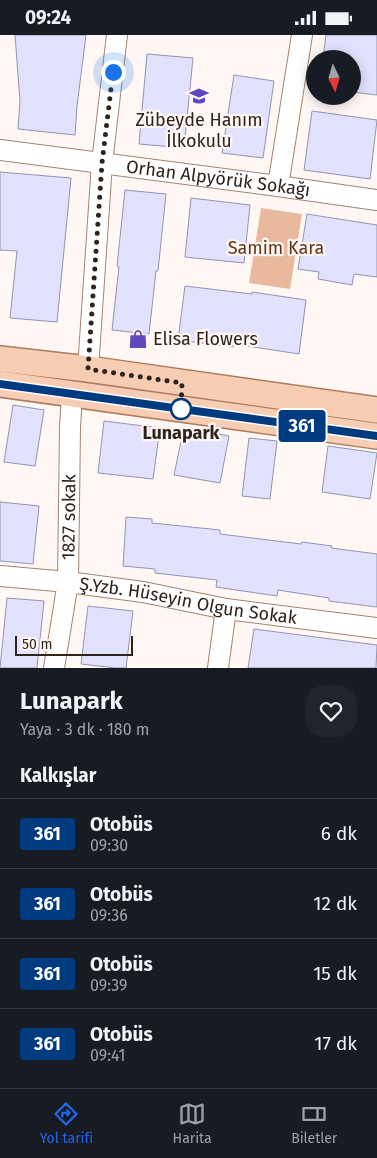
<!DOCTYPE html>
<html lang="tr">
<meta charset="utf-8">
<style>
:root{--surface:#171b24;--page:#20242c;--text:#f1f3f6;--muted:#9ea1a6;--line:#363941;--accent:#2563eb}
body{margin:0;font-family:"Fira Sans",sans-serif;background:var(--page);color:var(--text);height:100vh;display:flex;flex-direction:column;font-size:19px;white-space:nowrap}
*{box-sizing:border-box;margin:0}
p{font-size:16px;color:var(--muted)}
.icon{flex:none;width:28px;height:28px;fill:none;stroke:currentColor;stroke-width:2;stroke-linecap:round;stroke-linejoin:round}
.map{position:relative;height:633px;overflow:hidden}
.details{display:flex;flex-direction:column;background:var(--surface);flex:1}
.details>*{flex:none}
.badge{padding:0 10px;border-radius:4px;font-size:18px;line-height:32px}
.needle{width:32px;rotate:175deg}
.fabs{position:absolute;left:306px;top:15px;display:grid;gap:10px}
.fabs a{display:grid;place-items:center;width:55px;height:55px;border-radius:50%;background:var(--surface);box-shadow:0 2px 12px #0003;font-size:25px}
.scale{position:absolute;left:15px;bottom:12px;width:118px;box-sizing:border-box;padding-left:5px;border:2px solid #30231c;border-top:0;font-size:14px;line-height:18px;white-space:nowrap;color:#30231c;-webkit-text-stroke:4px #fef7f3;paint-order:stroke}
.you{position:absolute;width:25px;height:25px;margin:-12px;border:4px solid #fff;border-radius:50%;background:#1a73e8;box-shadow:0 0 0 8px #1a73e833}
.map>.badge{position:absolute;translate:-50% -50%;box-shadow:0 0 0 2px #fff}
h2{padding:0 20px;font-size:19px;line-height:45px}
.round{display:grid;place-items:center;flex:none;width:52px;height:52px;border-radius:20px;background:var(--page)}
.overview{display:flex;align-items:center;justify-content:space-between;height:85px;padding:0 20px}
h1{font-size:24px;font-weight:700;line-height:38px}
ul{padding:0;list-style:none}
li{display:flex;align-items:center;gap:15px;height:70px;padding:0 20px;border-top:1px solid var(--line)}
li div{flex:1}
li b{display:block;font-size:19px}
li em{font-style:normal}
li .badge{min-width:55px;font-weight:700;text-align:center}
.status{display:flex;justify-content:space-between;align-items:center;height:35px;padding:0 25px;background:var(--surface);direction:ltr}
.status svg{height:14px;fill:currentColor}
.tabs{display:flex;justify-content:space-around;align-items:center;height:70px;border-top:1px solid var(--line);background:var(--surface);font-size:14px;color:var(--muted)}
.tabs a{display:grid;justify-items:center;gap:2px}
.tabs .active{color:var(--accent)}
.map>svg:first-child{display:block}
</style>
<div class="status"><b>09:24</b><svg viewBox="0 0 49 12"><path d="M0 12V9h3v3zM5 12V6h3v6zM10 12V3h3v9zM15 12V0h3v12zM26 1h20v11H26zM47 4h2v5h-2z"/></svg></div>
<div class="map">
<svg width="377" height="633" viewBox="0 0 377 633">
<rect width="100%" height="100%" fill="#fef7f3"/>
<!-- green -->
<path fill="#e9b99d" d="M261,173l41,6 -12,75 -41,-6z"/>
<!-- building -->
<g fill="#e2e1fe" stroke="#9493b3">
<path d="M15,0h71l-9,71 -2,29 -57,-6 2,-28z"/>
<path d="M326,0h51v60l-25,-3v-33h-29z"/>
<path d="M147,19l46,4 -9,90 -45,-4z"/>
<path d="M234,40l40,6 -11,77 -41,-5z"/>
<path d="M312,76l65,9 -7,59 -66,-9z"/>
<path d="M0,137l71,6 -14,144 -47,-4 7,-67 -17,-1z"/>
<path d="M125,155l41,4 -8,77h-2l-7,63 -37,-4 7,-63 -2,-1z"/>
<path d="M191,163l59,7 -6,58 -59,-6z"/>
<path d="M307,179l70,11v52l-23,-3 -2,11 -34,-6 1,-7 -21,-3z"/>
<path d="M185,251l67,8v-2l54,8 -7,54 -65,-10 -1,3 -55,-7z"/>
<path d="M13,370l31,5 -9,56 -31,-4z"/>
<path d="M104,386l56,7 -7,51 -55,-6z"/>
<path d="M184,392l45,9 -9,47 -46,-8z"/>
<path d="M249,403l28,3 -7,58 -28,-3z"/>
<path d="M328,411l49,7 -7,46 -48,-7z"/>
<path d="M0,467l39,4 -6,58 -33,-3z"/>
<path d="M126,482l26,2v4l68,7v4l81,10 1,-2 30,4 -1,2 46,6v53l-48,-6v-3l-51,-8 -1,6 -61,-9 1,-7 -62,-7v-4l-32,-3z"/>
<path d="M7,563l37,3 -7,67h-37z"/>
<path d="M88,571l45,5 -7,57h-10l-35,-4z"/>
<path d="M254,594l123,16 -1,23h-128z"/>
</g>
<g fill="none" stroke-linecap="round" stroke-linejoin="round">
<!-- minor casing -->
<g stroke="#a38472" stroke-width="22">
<g id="minor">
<path id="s1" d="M0,115l278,36 99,14"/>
<path d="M278,151l24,-151"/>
<path d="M88,334l14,-206 15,-128"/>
<path id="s2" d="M0,541l68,6 75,10 83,17 151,19"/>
<path id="s3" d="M54,633l14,-86 2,-155 2,-32"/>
<path d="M218,633l8,-59"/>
</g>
</g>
<!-- major casing -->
<g stroke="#ad7b5e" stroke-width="28">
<g id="major">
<path d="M0,324l88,10 289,41"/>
<path d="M0,349l377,52"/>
</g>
</g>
<!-- minor -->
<use href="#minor" stroke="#fff" stroke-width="20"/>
<!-- major -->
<use href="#major" stroke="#f7cdb4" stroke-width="25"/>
</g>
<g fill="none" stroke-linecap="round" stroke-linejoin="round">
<!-- line casing -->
<g stroke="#fff" stroke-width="11">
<path id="line" d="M0,349l377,52"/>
</g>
<!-- line -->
<use href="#line" stroke="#003b80" stroke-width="8"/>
<!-- walk -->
<path stroke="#30231c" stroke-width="5" stroke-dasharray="0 9" d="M113,37l-11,91 -14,206 94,14 -1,26"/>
</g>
<!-- icons -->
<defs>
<g id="school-bare" transform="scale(1.5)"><path d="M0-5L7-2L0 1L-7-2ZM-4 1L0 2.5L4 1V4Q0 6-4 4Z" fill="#5e47bf" stroke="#fef7f3" stroke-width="2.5" paint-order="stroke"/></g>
<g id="shop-bare" transform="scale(1.5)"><path d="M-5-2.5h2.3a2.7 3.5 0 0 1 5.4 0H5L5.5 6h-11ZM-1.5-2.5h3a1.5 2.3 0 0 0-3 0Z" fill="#5e47bf" stroke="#fef7f3" stroke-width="2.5" paint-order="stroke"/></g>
</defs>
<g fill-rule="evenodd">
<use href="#school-bare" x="199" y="61"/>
<use href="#shop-bare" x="138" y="304"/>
</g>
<!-- markers -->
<circle fill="#fff" stroke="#003b80" stroke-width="2.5" cx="181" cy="374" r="10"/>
<g text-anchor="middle" stroke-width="4.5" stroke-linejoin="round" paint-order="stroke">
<!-- poi labels -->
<g font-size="18" fill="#30231c" stroke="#fef7f3">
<text x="199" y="91">Zübeyde Hanım<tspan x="199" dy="21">İlkokulu</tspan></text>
<text x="153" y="310" text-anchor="start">Elisa Flowers</text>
</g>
<!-- street labels -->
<g font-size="18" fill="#30231c" stroke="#fef7f3">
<text dy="6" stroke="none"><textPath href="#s1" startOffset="220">Orhan Alpyörük Sokağı</textPath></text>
<text dy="6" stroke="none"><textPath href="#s3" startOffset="152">1827 sokak</textPath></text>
<text dy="6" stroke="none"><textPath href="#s2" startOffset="190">Ş.Yzb. Hüseyin Olgun Sokak</textPath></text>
</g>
<!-- park labels -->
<g font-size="18" fill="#633518" stroke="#fef7f3">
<text x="276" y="219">Samim Kara</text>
</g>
<!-- stop labels -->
<g font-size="18" font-weight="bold" fill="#30231c" stroke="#fef7f3">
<text x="181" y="404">Lunapark</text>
</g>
</g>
</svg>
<div class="fabs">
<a><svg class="needle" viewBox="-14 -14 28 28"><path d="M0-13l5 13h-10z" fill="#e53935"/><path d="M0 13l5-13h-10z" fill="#9ea1a6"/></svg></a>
</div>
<div class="scale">50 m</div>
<div class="you" style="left:113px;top:37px"></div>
<b class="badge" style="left:302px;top:391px;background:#003b80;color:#fff">361</b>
</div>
<section class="details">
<div class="overview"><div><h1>Lunapark</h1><p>Yaya · 3 dk · 180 m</p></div><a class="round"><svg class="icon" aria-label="heart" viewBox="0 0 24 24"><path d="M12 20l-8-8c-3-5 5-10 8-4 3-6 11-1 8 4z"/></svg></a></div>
<h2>Kalkışlar</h2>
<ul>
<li><span class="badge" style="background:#003b80;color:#fff">361</span><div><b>Otobüs</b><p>09:30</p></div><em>6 dk</em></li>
<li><span class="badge" style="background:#003b80;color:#fff">361</span><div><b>Otobüs</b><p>09:36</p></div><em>12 dk</em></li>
<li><span class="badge" style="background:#003b80;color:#fff">361</span><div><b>Otobüs</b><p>09:39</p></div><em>15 dk</em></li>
<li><span class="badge" style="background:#003b80;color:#fff">361</span><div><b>Otobüs</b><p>09:41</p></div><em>17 dk</em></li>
</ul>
</section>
<nav class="tabs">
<a class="active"><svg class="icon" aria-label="directions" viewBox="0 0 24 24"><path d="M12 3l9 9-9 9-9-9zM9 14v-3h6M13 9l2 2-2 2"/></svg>Yol tarifi</a>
<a><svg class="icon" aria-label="map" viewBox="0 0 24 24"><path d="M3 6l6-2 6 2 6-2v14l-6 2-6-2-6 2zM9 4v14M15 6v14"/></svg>Harita</a>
<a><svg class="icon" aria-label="tickets" viewBox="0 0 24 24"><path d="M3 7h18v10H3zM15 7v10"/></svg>Biletler</a>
</nav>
